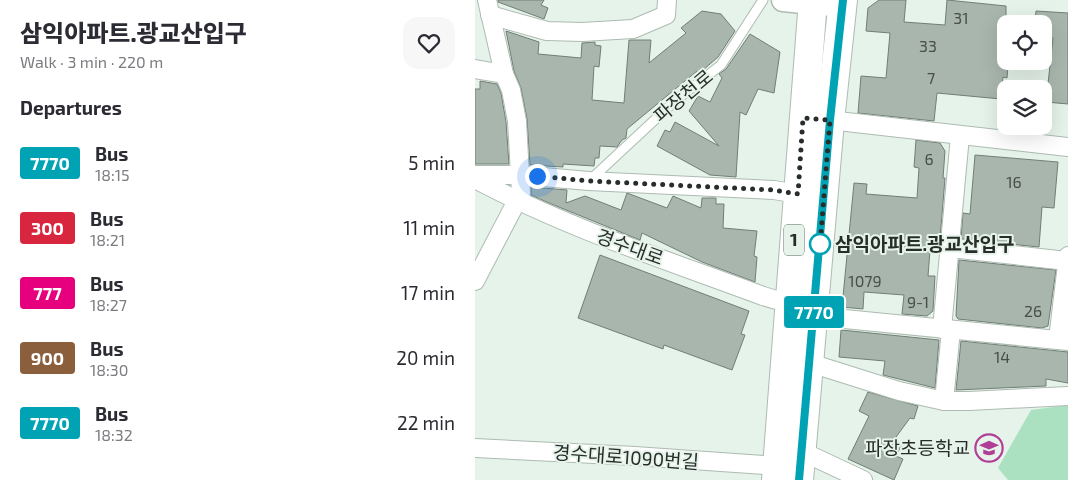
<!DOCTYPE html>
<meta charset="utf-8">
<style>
:root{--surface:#fff;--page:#f7f7f7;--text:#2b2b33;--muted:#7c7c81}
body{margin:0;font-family:"Exo 2","Noto Sans KR",sans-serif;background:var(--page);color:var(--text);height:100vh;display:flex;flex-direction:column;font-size:19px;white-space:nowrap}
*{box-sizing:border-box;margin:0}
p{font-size:16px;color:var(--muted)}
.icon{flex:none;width:28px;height:28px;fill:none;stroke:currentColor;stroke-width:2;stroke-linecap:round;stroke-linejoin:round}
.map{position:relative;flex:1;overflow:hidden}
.drawer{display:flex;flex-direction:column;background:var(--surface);width:475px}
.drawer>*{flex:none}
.badge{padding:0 10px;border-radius:4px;font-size:18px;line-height:32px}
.controls{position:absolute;left:522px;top:15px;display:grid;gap:10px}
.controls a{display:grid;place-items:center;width:55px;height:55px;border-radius:10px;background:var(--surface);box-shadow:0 5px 20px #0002;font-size:25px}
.you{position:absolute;width:25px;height:25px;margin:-12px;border:4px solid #fff;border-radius:50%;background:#1a73e8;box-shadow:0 0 0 8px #1a73e833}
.map>.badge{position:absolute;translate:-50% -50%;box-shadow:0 0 0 2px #fff}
h2{padding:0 20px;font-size:19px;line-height:45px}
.round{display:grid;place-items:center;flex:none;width:52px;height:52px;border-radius:15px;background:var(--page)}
.headline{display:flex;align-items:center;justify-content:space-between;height:85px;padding:0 20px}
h1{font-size:24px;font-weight:800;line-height:38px}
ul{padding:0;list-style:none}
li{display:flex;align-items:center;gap:15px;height:65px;padding:0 20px}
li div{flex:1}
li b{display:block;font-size:19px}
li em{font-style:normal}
li .badge{min-width:55px;font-weight:700;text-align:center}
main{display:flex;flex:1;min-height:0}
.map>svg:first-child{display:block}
</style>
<main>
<section class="drawer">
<div class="headline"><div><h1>삼익아파트.광교산입구</h1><p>Walk · 3 min · 220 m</p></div><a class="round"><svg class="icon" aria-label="heart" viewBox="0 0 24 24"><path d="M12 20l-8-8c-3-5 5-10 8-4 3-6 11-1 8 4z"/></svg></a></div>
<h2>Departures</h2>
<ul>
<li><span class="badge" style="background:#00a3b4;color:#fff">7770</span><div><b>Bus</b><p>18:15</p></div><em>5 min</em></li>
<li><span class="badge" style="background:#d7263d;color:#fff">300</span><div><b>Bus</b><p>18:21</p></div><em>11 min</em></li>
<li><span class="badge" style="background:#e6007e;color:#fff">777</span><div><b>Bus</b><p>18:27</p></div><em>17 min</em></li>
<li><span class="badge" style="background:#8b5e3c;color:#fff">900</span><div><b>Bus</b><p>18:30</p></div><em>20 min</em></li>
<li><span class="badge" style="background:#00a3b4;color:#fff">7770</span><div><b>Bus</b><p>18:32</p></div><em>22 min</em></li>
</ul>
</section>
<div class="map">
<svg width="593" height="480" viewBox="0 0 593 480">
<rect width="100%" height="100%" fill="#e5f3ea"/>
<!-- green -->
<path fill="#abe1c0" d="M593,405v75h-60l-10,-12 33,-58z"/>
<!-- building -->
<g fill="#a8b6ad" stroke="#717e76">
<path d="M23,0h46l-3,5 7,3 -4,11 -46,-17z"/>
<path d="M404,0h27l-2,22 41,3 2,-25 59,6v60h2l-1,12 -4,-1 -2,22 -64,-6 -3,28 -76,-8 3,-37 25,2 4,-45 -24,-2 2,-23z"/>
<path d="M227,11l19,3 14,17 -17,26 -24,21 3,-7 -70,58 -1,9 -4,2 -5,7 -17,-1 -1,12h-4l-1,8 -31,-2v3l-33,-2 -3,-46 -6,-31 -7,-17 -8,-40 33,11 -1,12 43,4 1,-15 13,-1v3l6,1 -2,21 -5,-1 -2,34 32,3 5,-63h22l-2,23 37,-30 -5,-5z"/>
<path d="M561,11l32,2v91l-22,-2 7,-64h-9v-14h-9z"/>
<path d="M275,34l30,18 -6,41 -16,-4 -12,26 -6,-3 -4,65 -26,-2 -53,-29 8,-16 5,2 5,-10 44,24 -30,-35 9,-15 12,6 12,-24 -3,-4 7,-5z"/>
<path d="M5,81l17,3 4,9 5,29 3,42h-34v-75h5z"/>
<path d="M441,140l24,3 5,8 -2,27h2l-5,61 -9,-1 -3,38h7l-2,35 -6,5 -25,-2 2,-19 -40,-3 -1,17 -21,-2 12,-124 13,1 -1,10 51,4 2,-30 -5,-1z"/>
<path d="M500,155l83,7 -4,46 -12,-1 -3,40 -78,-8 2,-26 7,1z"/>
<path d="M56,187l36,3 -1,13 19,-7 36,14 6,-17 40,15 6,-12 28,12 1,-10h14v6h8l-1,24 34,3 -3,25 3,1 -2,25 -53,-20 -60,-29 -2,7 -91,-37 -18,-8z"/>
<path d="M125,255l149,56 -8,23 4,1 -13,35 -68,-25 -1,4 -85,-31z"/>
<path d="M484,260l97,10 -8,56 -6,2 -84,-9 -2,-3z"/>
<path d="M366,330l98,10 -4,48 -52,-13 2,-14 -46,-4z"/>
<path d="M486,341l107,11v31l-22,-4v7l-90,4z"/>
<path d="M393,392l50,14 -4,13 -4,-1 -14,19 5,9 -5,10 7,3 -9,21 -46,-21 21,-43 -10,-5z"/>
</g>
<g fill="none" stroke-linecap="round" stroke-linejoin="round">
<!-- service casing -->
<g stroke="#adbbb2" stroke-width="11">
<path id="service" d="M114,181l86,-80 46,-36 42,-65"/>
</g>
<!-- minor casing -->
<g stroke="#adbbb2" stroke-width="20">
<g id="minor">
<path d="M15,15l57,16 35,1 51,-3 33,-14 1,-15"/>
<path d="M0,69l29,5"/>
<path d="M345,119l248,28"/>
<path d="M0,175h45l69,6 185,9 24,4"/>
<path d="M0,179c92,49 191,81 288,117l27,8"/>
<path d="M475,248l117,13"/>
<path d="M0,281l46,-88 -4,-72 -6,-31 -7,-16 -17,-74"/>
<path d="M339,316l254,25"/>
<path d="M467,329l18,-193"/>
<path d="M583,339l10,-83"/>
<path d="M335,363l89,28 45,10h25l99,-5"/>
<path d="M469,401l7,-71"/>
<path d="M0,448l160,8 142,10"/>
<path d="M326,451l62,29"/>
</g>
</g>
<!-- tertiary casing -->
<g stroke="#adbbb2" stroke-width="25">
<path id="tertiary" d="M308,0l59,6"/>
</g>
<!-- primary casing -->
<g stroke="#adbbb2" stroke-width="30">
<g id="primary">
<path d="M301,480l37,-480"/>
<path d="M324,480l31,-359 13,-121"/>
</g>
</g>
<!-- service -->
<use href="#service" stroke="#fff" stroke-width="9"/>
<!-- minor -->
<use href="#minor" stroke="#fff" stroke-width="18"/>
<!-- tertiary -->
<use href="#tertiary" stroke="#fff" stroke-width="22"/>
<!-- primary -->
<use href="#primary" stroke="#fff" stroke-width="28"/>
</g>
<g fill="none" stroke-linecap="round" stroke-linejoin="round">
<!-- line casing -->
<g stroke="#fff" stroke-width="11">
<path id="line" d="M324,480l31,-360 13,-120"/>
</g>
<!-- line -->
<use href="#line" stroke="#00a3b4" stroke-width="8"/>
<!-- walk -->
<path stroke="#282d2a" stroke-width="5" stroke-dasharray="0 9" d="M62,176l52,5 185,9 24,4 5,-76 27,2 -10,126v-2"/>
</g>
<!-- icons -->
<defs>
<g id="school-ring" transform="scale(1.4375)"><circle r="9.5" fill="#e5f3ea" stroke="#b13d97" stroke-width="1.5"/><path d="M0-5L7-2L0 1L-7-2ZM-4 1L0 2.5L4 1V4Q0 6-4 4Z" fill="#b13d97"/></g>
</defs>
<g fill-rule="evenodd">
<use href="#school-ring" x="514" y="448"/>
</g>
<!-- markers -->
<circle fill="#fff" stroke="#00a3b4" stroke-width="2.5" cx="345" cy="244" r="10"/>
<g text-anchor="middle" stroke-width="4" stroke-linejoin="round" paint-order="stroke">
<!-- number labels -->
<g font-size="16" fill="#484f4b">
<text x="486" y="24">31</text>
<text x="453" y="52">33</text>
<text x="456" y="84">7</text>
<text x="454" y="165">6</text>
<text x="539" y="188">16</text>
<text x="390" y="287">1079</text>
<text x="443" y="308">9-1</text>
<text x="558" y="317">26</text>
<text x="527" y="363">14</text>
</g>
<!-- shield labels -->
<rect fill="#e5f3ea" stroke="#616864" stroke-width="1" x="309" y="224.5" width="20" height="31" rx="4"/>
<g font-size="18" font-weight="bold" fill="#282d2a">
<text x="319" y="246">1</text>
</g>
<!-- street labels -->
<g font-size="19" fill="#282d2a" stroke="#e5f3ea">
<text transform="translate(208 96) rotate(-40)" y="7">파장천로</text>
<text transform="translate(155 247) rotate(20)" y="7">경수대로</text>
<text transform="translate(151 457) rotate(4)" y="7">경수대로1090번길</text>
</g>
<!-- stop labels -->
<g font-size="19" font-weight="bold" fill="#282d2a" stroke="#e5f3ea" text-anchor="start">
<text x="360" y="251">삼익아파트.광교산입구</text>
</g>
<!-- poi labels -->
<g font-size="19" fill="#282d2a" stroke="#e5f3ea" text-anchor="end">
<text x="495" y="455">파장초등학교</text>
</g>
</g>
</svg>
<div class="controls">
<a><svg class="icon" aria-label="locate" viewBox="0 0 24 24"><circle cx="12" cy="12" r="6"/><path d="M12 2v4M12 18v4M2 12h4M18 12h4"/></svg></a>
<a><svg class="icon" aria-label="layers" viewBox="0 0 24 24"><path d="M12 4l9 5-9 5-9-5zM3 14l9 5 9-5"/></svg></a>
</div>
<div class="you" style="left:62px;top:176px"></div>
<b class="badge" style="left:339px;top:312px;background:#00a3b4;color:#fff">7770</b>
</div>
</main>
